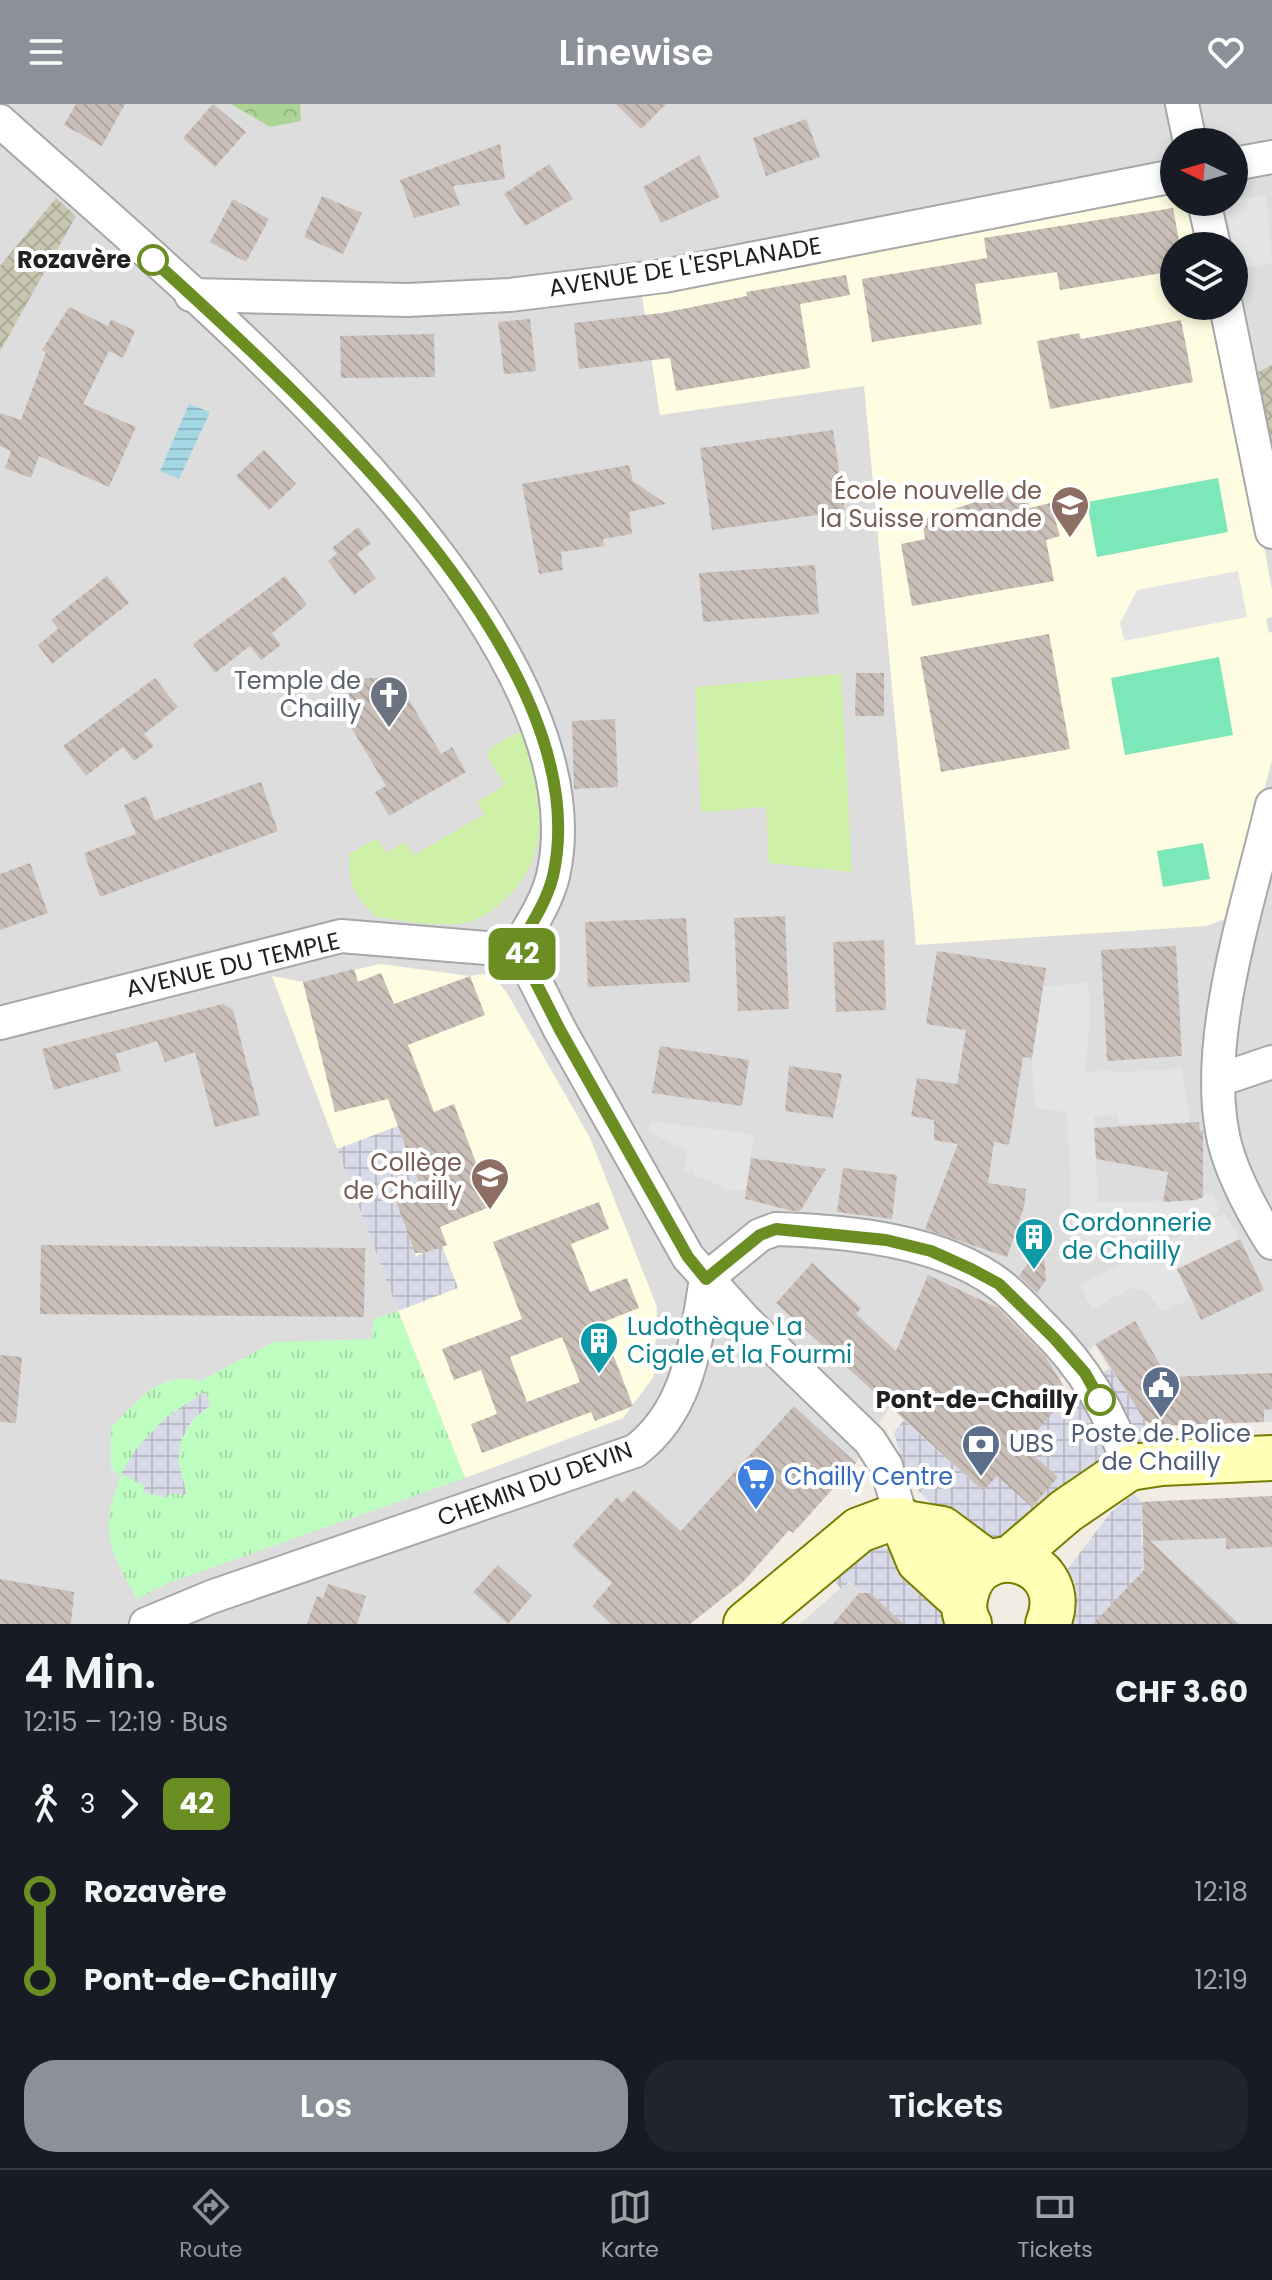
<!DOCTYPE html>
<html lang="de">
<meta charset="utf-8">
<style>
:root{--surface:#171b24;--page:#20242c;--text:#f1f3f6;--muted:#9ea1a6;--line:#363941;--accent:#8c9099}
body{margin:0;font-family:Poppins,sans-serif;background:var(--page);color:var(--text);height:100vh;display:flex;flex-direction:column;font-size:30px;white-space:nowrap}
*{box-sizing:border-box;margin:0}
p{font-size:26px;color:var(--muted)}
.icon{flex:none;width:44px;height:44px;fill:none;stroke:currentColor;stroke-width:2;stroke-linecap:round;stroke-linejoin:round}
.map{position:relative;height:1520px;overflow:hidden}
.panel{display:flex;flex-direction:column;background:var(--surface);flex:1}
.panel>*{flex:none}
.badge{padding:0 16px;border-radius:12px;font-size:28px;line-height:52px}
.needle{width:52px;rotate:275deg}
.tools{position:absolute;left:1160px;top:24px;display:grid;gap:16px}
.tools a{display:grid;place-items:center;width:88px;height:88px;border-radius:50%;background:var(--surface);box-shadow:0 4px 12px #0003;font-size:40px}
.map>.badge{position:absolute;translate:-50% -50%;box-shadow:0 0 0 4px #fff}
.legs{display:flex;align-items:center;gap:12px;height:88px;padding:0 24px;font-size:26px}
.legs p{margin-inline-start:auto}
.head{display:flex;align-items:center;justify-content:space-between;height:136px;padding:0 24px}
h1{font-size:44px;font-weight:600;line-height:60px}
.button{display:flex;gap:16px;margin-top:auto;padding:16px 24px}
.button a{flex:1;height:92px;border-radius:32px;background:var(--accent);color:#fff;font-size:32px;font-weight:600;line-height:92px;text-align:center}
.button a+a{background:var(--page);color:var(--text)}
ul{padding:0 24px;list-style:none}
li{display:flex;align-items:center;gap:28px;height:88px;font-size:30px}
li i{display:grid;place-items:center;width:12px;height:100%;margin:0 10px;background:currentColor}
li i::after{content:'';width:20px;height:20px;margin:-10px;border:6px solid;border-radius:50%;background:var(--surface)}
li p{margin-inline-start:auto}
li:first-child i{background:linear-gradient(#0000 50%,currentColor 0)}
li:last-child i{background:linear-gradient(currentColor 50%,#0000 0)}
header{display:flex;justify-content:space-between;align-items:center;height:104px;padding:0 24px;background:var(--accent);color:#fff;font-size:36px;font-weight:600}
.dock{display:flex;justify-content:space-around;align-items:center;height:112px;border-top:2px solid var(--line);background:var(--surface);font-size:22px;color:var(--muted)}
.dock a{display:grid;justify-items:center;gap:4px}
.dock .selected{color:var(--accent)}
.map>svg:first-child{display:block}
</style>
<header><svg class="icon" aria-label="menu" viewBox="0 0 24 24"><path d="M4 6h16M4 12h16M4 18h16"/></svg>Linewise<svg class="icon" aria-label="heart" viewBox="0 0 24 24"><path d="M12 20l-8-8c-3-5 5-10 8-4 3-6 11-1 8 4z"/></svg></header>
<div class="map">
<svg width="1272" height="1520" viewBox="0 0 1272 1520">
<defs>
<pattern id="construction-cross-hatch" width="8" height="8" patternUnits="userSpaceOnUse" patternTransform="scale(2)"><rect width="8" height="8" fill="#c7c6b0"/><path d="M0 0l8 8M0 8l8-8" fill="none" stroke="#abaa97"/></pattern>
<pattern id="forest-crowns" width="20" height="18" patternUnits="userSpaceOnUse" patternTransform="scale(2)"><rect width="20" height="18" fill="#acd496"/><path d="M2 6a3 3 0 1 1 6 0M12 15a3 3 0 1 1 6 0" fill="none" stroke="#94b681"/></pattern>
<pattern id="park-tufts" width="24" height="20" patternUnits="userSpaceOnUse" patternTransform="scale(2)"><rect width="24" height="20" fill="#bffec1"/><path d="M3 7l-1-3M5 7V3M7 7l1-3M15 17l-1-3M17 17v-4M19 17l1-3" fill="none" stroke="#a4d9a6"/></pattern>
<pattern id="plaza-grid" width="8" height="8" patternUnits="userSpaceOnUse" patternTransform="scale(2)"><rect width="8" height="8" fill="#d9dae7"/><path d="M0 4h8M4 0v8" fill="none" stroke="#babbc6"/></pattern>
<pattern id="water-rules" width="6" height="5" patternUnits="userSpaceOnUse" patternTransform="scale(2)"><rect width="6" height="5" fill="#a2d7e3"/><path d="M0 2.5h6" fill="none" stroke="#8bb8c2"/></pattern>
<pattern id="building-back-hatch" width="6" height="6" patternUnits="userSpaceOnUse" patternTransform="scale(2)"><rect width="6" height="6" fill="#cabfb8"/><path d="M-1 5l2 2M0 0l6 6M5-1l2 2" fill="none" stroke="#ada49e"/></pattern>
</defs>
<rect width="100%" height="100%" fill="#f1ede5"/>
<!-- residential -->
<g fill="#dedddd" fill-rule="evenodd">
<path d="M0,0h1272v1318l-120,2 -15,-10 -42,-69 -35,34 9,16 -86,96 -93,-85 -34,57 -63,70 -4,-3 -46,52 -53,42h-690zM1174,38h60v60h-60zM1174,142h60v60h-60z"/>
<path d="M1272,1392v128h-174l45,-82 -1,-40z"/>
<path d="M850,1476l20,13 34,31h-104z"/>
</g>
<!-- education -->
<g fill="#fffde1">
<path d="M1174,87v11h17l9,44h-26v60h38l34,142 26,142v27l-6,2 3,14 3,-1v128l-42,157 -24,9 -290,19 -52,-559 -204,29 -19,-125z"/>
<path d="M380,860l90,12 12,-2 12,3 13,16 83,145 67,169 -3,69 -31,42 -158,60 -67,-167 -126,-335 31,6z"/>
</g>
<!-- construction -->
<g fill="url(#construction-cross-hatch)">
<path d="M56,94l20,18 -76,135v-85z"/>
<path d="M1272,261v108l-18,-99z"/>
</g>
<!-- forest -->
<path fill="url(#forest-crowns)" d="M231,0h69l1,17 -31,6z"/>
<!-- park -->
<path fill="url(#park-tufts)" d="M398,1207l67,167 -297,105 -31,16c-29,-54 -38,-65 -16,-124l-10,-6v-42c28,-26 47,-57 90,-46l72,-39 99,-3 1,-20z"/>
<!-- garden -->
<g fill="#cef0a7">
<path d="M841,570l11,198 -83,-9 -3,-56 -65,5 -6,-125z"/>
<path d="M517,629l5,2c17,58 33,114 -13,161 -14,14 -33,27 -53,28 -26,2 -55,-4 -80,-7 -23,-25 -28,-29 -26,-64l27,-14 9,14 19,-11 9,13 71,-41 -8,-12 28,-17 -18,-30 5,-8z"/>
</g>
<!-- pitch -->
<g fill="#7ce7b8">
<path d="M1218,374l10,54 -131,25 -10,-55z"/>
<path d="M1219,553l14,78 -108,20 -14,-77z"/>
<path d="M1203,739l7,36 -47,8 -6,-36z"/>
</g>
<!-- parking -->
<g fill="#e4e4e4">
<path d="M1266,91l6,68 -34,6 -14,-67z"/>
<path d="M1238,467l9,46 -123,24 -4,-18 17,-33z"/>
<path d="M1088,878l2,33 -5,56 11,2 2,-5 18,5 66,-5 8,55 -71,1 -1,-9 -24,1 4,86 97,-2 16,-8 9,19 -54,26 -93,5 -6,-130 -32,-4 -3,-50 11,-71z"/>
<path d="M651,1017l103,13 -8,57 -24,-3 -1,-3 -27,-9v-5l-10,-1 3,-20 -37,-18z"/>
<path d="M1224,1110l16,25 -63,30 14,30 -29,12 -15,-19 -15,-4 -40,21 -13,-24z"/>
</g>
<!-- plaza -->
<g fill="url(#plaza-grid)">
<path d="M398,1022l23,63 -26,10 21,57 26,-10 16,42 -60,23 -61,-162z"/>
<path d="M1110,1264l35,53 5,30 -36,2 -28,17 -42,50 -35,28 -45,-11 -58,-59 -12,-46 10,-12 79,71 90,-101z"/>
<path d="M205,1287l6,14 -19,15 -11,21 -3,20 9,34 -17,-2 -3,5 -24,-6 2,-6 -24,-12 15,-25 28,-30z"/>
<path d="M1134,1390l8,8 -1,71 -43,51h-32l9,-41 -8,-13 44,-58z"/>
<path d="M877,1441l11,4 29,24 37,51h-50l-54,-43 -9,8 -10,-13 1,-12z"/>
</g>
<!-- water -->
<path fill="url(#water-rules)" d="M189,300l21,8 -31,67 -19,-8z"/>
<!-- building -->
<g fill="url(#building-back-hatch)" fill-rule="evenodd">
<path d="M76,0h49l-23,42 -38,-21z"/>
<path d="M213,0l33,28 -31,35 -32,-29z"/>
<path d="M616,0h50l-25,25z"/>
<path d="M806,15l14,38 -54,19 -13,-38z"/>
<path d="M500,40l5,35 -52,7 7,19 -46,13 -14,-38z"/>
<path d="M699,51l21,42 -59,26 -18,-36z"/>
<path d="M549,60l24,35 -48,27 -21,-32z"/>
<path d="M322,92l40,17 -19,41 -39,-17z"/>
<path d="M233,95l36,20 -23,43 -36,-20z"/>
<path d="M1173,104l7,38h-6v25l-114,19 -3,-18 -82,12 7,40 -110,18 -10,-63 125,-21 -3,-20z"/>
<path d="M846,171l4,20 -50,9 10,64 -134,23 -6,-33 -91,11 -5,-46 88,-10 85,-17 -1,-4z"/>
<path d="M69,203l39,19 3,-7 24,12 -12,27 -14,-7 -26,53 53,23 -27,60 -70,-31 -8,22 -26,-10 6,-17 -11,-5v-33l21,7 25,-68 -4,-2z"/>
<path d="M530,215l6,52 -32,3 -6,-52z"/>
<path d="M1181,216l12,62 -143,27 -13,-68 42,-8 2,6z"/>
<path d="M434,230l1,43 -94,1 -1,-42z"/>
<path d="M833,326l12,81 -133,19 -12,-82z"/>
<path d="M264,346l32,34 -27,26 -33,-34z"/>
<path d="M629,361l4,16 33,23 -37,8 3,22 -29,5 1,7 -43,6 2,18 -24,4 -17,-90z"/>
<path d="M1022,382l8,22 20,-5 10,33 -14,4 8,41 -142,25 -11,-62 24,-5 -3,-19z"/>
<path d="M358,423l13,16 -14,11 19,24 -22,17 -26,-34 9,-7 -5,-6z"/>
<path d="M815,461l4,49 -116,8 -4,-49z"/>
<path d="M107,472l22,27 -77,61 -14,-19 20,-16 -7,-9z"/>
<path d="M285,472l22,29 -35,28 9,12 -20,15 -11,-14 -35,27 -22,-29z"/>
<path d="M1049,530l21,115 -129,23 -21,-115z"/>
<path d="M856,569h28v43h-29z"/>
<path d="M155,574l23,29 -34,27 10,12 -20,15 -11,-14 -37,29 -23,-30z"/>
<path d="M357,574h39l45,76 11,-7 14,25 -77,44 -14,-24 11,-6 -45,-76z"/>
<path d="M615,615l3,68 -44,2 -2,-68z"/>
<path d="M261,678l17,49 -178,66 -16,-44 52,-19 -12,-29 22,-9 9,24z"/>
<path d="M30,759l18,50 -48,17v-56z"/>
<path d="M785,812l4,93 -51,2 -4,-93z"/>
<path d="M686,814l4,64 -102,5 -3,-65z"/>
<path d="M884,836l2,70 -50,2 -3,-70z"/>
<path d="M1176,842l6,110 -75,5 -6,-111z"/>
<path d="M937,847l109,17 -14,90 -9,-1 -14,88 -15,-3 -6,41 38,6 -2,18 -17,50 -82,-28 33,-85 -24,-4v-20l-23,-4 6,-38 40,6 9,-54 -40,-6z"/>
<path d="M354,865l4,13 23,-9 13,31 76,-28 15,39 -77,30 26,67 20,-8 38,102 -52,21 7,18 -23,8h-9l-20,-54 26,-10 -33,-90 -53,13 -32,-130z"/>
<path d="M223,900l10,6 27,105 -45,12 -20,-75 -30,10 -8,-21 -41,13 5,17 -67,19 -12,-41z"/>
<path d="M660,942l89,14 -7,46 -90,-13z"/>
<path d="M789,962l53,8 -9,44 -48,-7z"/>
<path d="M1199,1018l1,9 3,-1v67l-7,3 -33,2 5,-30 -72,-13 -2,-31z"/>
<path d="M751,1054l75,11 -26,42h-7l-48,-12z"/>
<path d="M843,1064l54,7 -5,44 -55,-7z"/>
<path d="M599,1098l10,27 -38,15 19,48 37,-14 12,30 -38,15 32,83 -38,15 -4,-9 -109,41 -11,-29 26,-10 -16,-44 -27,10 -12,-31 80,-30 -29,-77zM562,1233l18,45 -53,20 -17,-45z"/>
<path d="M1240,1135l24,51 -63,30 -24,-51z"/>
<path d="M1043,1138l3,38 -9,13 -18,-17z"/>
<path d="M41,1141l324,3 -1,69 -324,-3z"/>
<path d="M812,1159l49,45 -5,6 40,37 32,-76 70,33 47,48 24,39 -46,51 35,31 -26,30 -35,-31 -14,15 -207,-188z"/>
<path d="M1135,1217l32,56 105,-4v36l-8,1v12l-105,4 -14,-5 -49,-77z"/>
<path d="M0,1251l22,2 -6,66 -16,-1z"/>
<path d="M794,1302l62,57 -63,70 -4,-3 -46,52 -53,42h-79l-19,-18 20,-23 -40,-37 45,-49 5,6 12,-13 47,41z"/>
<path d="M1272,1392v51l-46,2v-11l-76,3 89,83h-146l51,-54 -2,-68z"/>
<path d="M498,1461l34,31 -24,28 -35,-32z"/>
<path d="M0,1475l74,13 -3,32h-71z"/>
<path d="M328,1480l38,12 -9,28h-50l10,-28 6,2z"/>
<path d="M859,1489h11l34,31h-71z"/>
</g>
<g fill="none" stroke-linecap="round" stroke-linejoin="round">
<!-- street casing -->
<g stroke="#a7a7a7" stroke-width="36">
<g id="street">
<path d="M1182,0l8,38"/>
<path d="M0,17c167,152 610,503 553,755 -6,25 -22,49 -35,71"/>
<path d="M1234,60l38,-7"/>
<path d="M1204,98l10,44"/>
<path d="M191,191l217,5 102,-5 154,-19 510,-100"/>
<path d="M1226,202l46,226"/>
<path d="M1272,701c-23,99 -76,251 -44,350 10,30 27,61 44,88"/>
<path d="M518,843l42,83 128,227 57,63 125,121 16,25 16,54"/>
<path d="M0,919l341,-87 145,12 32,-1"/>
<path d="M1219,976l53,-18"/>
<path d="M146,1520l65,-27 424,-146c55,-42 60,-107 71,-172l54,-44 16,-6c70,2 167,11 224,56 16,12 30,29 44,43 41,40 68,86 85,140"/>
</g>
</g>
<!-- secondary casing -->
<g stroke="#767e00" stroke-width="48">
<g id="secondary">
<path d="M902,1416l17,41 45,41"/>
<path d="M1010,1455l56,-48 63,-43 32,-5 111,-5"/>
<path d="M746,1520l113,-94 27,-10 56,9 47,35"/>
<path d="M969,1520c-5,-9 -6,-20 -3,-30 14,-61 108,-34 82,30"/>
</g>
</g>
<!-- street -->
<use href="#street" stroke="#fff" stroke-width="32"/>
<!-- secondary -->
<use href="#secondary" stroke="#ffffb6" stroke-width="44"/>
</g>
<g fill="none" stroke-linecap="round" stroke-linejoin="round">
<!-- line-1 casing -->
<g stroke="#fff" stroke-width="18">
<path id="line-1" d="M153,156c142,130 449,401 400,616 -6,25 -22,49 -35,71l42,83 128,227 18,22 54,-44 16,-6 110,11 45,11 40,18 28,15 55,54 31,35 15,27"/>
</g>
<!-- line-1 -->
<use href="#line-1" stroke="#6b8e23" stroke-width="12"/>
</g>
<!-- icons -->
<defs>
<g id="school-pin" transform="scale(2)"><path d="M0 17L-7.5 6A9.5 9.5 0 1 1 7.5 6Z" fill="#8d6e63" stroke="#fff"/><path d="M0-5L7-2L0 1L-7-2ZM-4 1L0 2.5L4 1V4Q0 6-4 4Z" fill="#fff"/></g>
<g id="church-pin" transform="scale(2)"><path d="M0 17L-7.5 6A9.5 9.5 0 1 1 7.5 6Z" fill="#6b7280" stroke="#fff"/><path d="M-1.2-6h2.4v3.5h3.3v2.4h-3.3V6h-2.4V-.1h-3.3v-2.4h3.3Z" fill="#fff"/></g>
<g id="building-pin" transform="scale(2)"><path d="M0 17L-7.5 6A9.5 9.5 0 1 1 7.5 6Z" fill="#0f9aa8" stroke="#fff"/><path d="M-4-6H4V6H1V3H-1V6H-4ZM-2.5-4.3h1.7v1.8h-1.7ZM.8-4.3h1.7v1.8H.8ZM-2.5-1h1.7V.8h-1.7ZM.8-1h1.7V.8H.8Z" fill="#fff"/></g>
<g id="civic-pin" transform="scale(2)"><path d="M0 17L-7.5 6A9.5 9.5 0 1 1 7.5 6Z" fill="#5c6f8a" stroke="#fff"/><path d="M-.6-6.5H3V-4.5H.6V-3L4-1V1h2V6H-6V1h2V-1L-.6-3ZM-1.2 2.5V6h2.4V2.5Z" fill="#fff"/></g>
<g id="bank-pin" transform="scale(2)"><path d="M0 17L-7.5 6A9.5 9.5 0 1 1 7.5 6Z" fill="#5c6f8a" stroke="#fff"/><path d="M-6-4H6V4H-6ZM0-2.3a2.3 2.3 0 1 0 0 4.6a2.3 2.3 0 1 0 0-4.6Z" fill="#fff"/></g>
<g id="supermarket-pin" transform="scale(2)"><path d="M0 17L-7.5 6A9.5 9.5 0 1 1 7.5 6Z" fill="#3f7fe0" stroke="#fff"/><path d="M-6-5.5h2.5l.6 2H6L4.5 2H-2.5L-4.4-4H-6ZM-1.5 3.2a1.3 1.3 0 1 0 .1 0ZM3 3.2a1.3 1.3 0 1 0 .1 0Z" fill="#fff"/></g>
</defs>
<g fill-rule="evenodd">
<use href="#school-pin" x="1070" y="401"/>
<use href="#church-pin" x="389" y="591"/>
<use href="#school-pin" x="490" y="1073"/>
<use href="#building-pin" x="1034" y="1133"/>
<use href="#building-pin" x="599" y="1237"/>
<use href="#civic-pin" x="1161" y="1281"/>
<use href="#bank-pin" x="981" y="1340"/>
<use href="#supermarket-pin" x="756" y="1373"/>
</g>
<!-- markers -->
<g fill="#fff" stroke="#6b8e23" stroke-width="4">
<circle cx="153" cy="156" r="14"/>
<circle cx="1100" cy="1296" r="14"/>
</g>
<g text-anchor="middle" stroke-width="8" stroke-linejoin="round" paint-order="stroke">
<!-- stop labels -->
<g font-size="24" font-weight="bold" fill="#202020" stroke="#fff" text-anchor="end">
<text x="131" y="164">Rozavère</text>
<text x="1078" y="1304">Pont-de-Chailly</text>
</g>
<!-- street labels -->
<g font-size="24" fill="#202020" stroke="#fff">
<text transform="translate(685 163) rotate(-9)" y="8">AVENUE DE L'ESPLANADE</text>
<text transform="translate(233 861) rotate(-13)" y="8">AVENUE DU TEMPLE</text>
<text transform="translate(535 1380) rotate(-20)" y="8">CHEMIN DU DEVIN</text>
</g>
<!-- education labels -->
<g font-size="24" fill="#785e54" stroke="#fff" text-anchor="end">
<text x="1042" y="395">École nouvelle de<tspan x="1042" dy="28">la Suisse romande</tspan></text>
<text x="462" y="1067">Collège<tspan x="462" dy="28">de Chailly</tspan></text>
</g>
<!-- worship labels -->
<g font-size="24" fill="#5b616d" stroke="#fff" text-anchor="end">
<text x="361" y="585">Temple de<tspan x="361" dy="28">Chailly</tspan></text>
</g>
<!-- culture labels -->
<g font-size="24" fill="#0d838f" stroke="#fff" text-anchor="start">
<text x="1062" y="1127">Cordonnerie<tspan x="1062" dy="28">de Chailly</tspan></text>
<text x="627" y="1231">Ludothèque La<tspan x="627" dy="28">Cigale et la Fourmi</tspan></text>
</g>
<!-- service labels -->
<g font-size="24" fill="#4e5e75" stroke="#fff">
<text x="1161" y="1338">Poste de Police<tspan x="1161" dy="28">de Chailly</tspan></text>
<text x="1009" y="1348" text-anchor="start">UBS</text>
</g>
<!-- shop labels -->
<g font-size="24" fill="#366cbe" stroke="#fff" text-anchor="start">
<text x="784" y="1381">Chailly Centre</text>
</g>
</g>
</svg>
<div class="tools">
<a><svg class="needle" viewBox="-14 -14 28 28"><path d="M0-13l5 13h-10z" fill="#e53935"/><path d="M0 13l5-13h-10z" fill="#9ea1a6"/></svg></a>
<a><svg class="icon" aria-label="layers" viewBox="0 0 24 24"><path d="M12 4l9 5-9 5-9-5zM3 14l9 5 9-5"/></svg></a>
</div>
<b class="badge" style="left:522px;top:850px;background:#6b8e23;color:#fff">42</b>
</div>
<section class="panel">
<div class="head"><div><h1>4 Min.</h1><p>12:15 – 12:19 · Bus</p></div><b>CHF 3.60</b></div>
<div class="legs"><svg class="icon" aria-label="walk" viewBox="0 0 24 24"><circle cx="13" cy="4" r="2"/><path d="M13 8l-2 6 4 7M11 14l-3 7M7 12l3-4h3l4 4"/></svg>3<svg class="icon" aria-label="forward" viewBox="0 0 24 24"><path d="M9 5l7 7-7 7"/></svg><b class="badge" style="background:#6b8e23;color:#fff">42</b></div>
<ul>
<li><i style="color:#6b8e23"></i><b>Rozavère</b><p>12:18</p></li>
<li><i style="color:#6b8e23"></i><b>Pont-de-Chailly</b><p>12:19</p></li>
</ul>
<div class="button"><a>Los</a><a>Tickets</a></div>
</section>
<nav class="dock">
<a class="selected"><svg class="icon" aria-label="directions" viewBox="0 0 24 24"><path d="M12 3l9 9-9 9-9-9zM9 14v-3h6M13 9l2 2-2 2"/></svg>Route</a>
<a><svg class="icon" aria-label="map" viewBox="0 0 24 24"><path d="M3 6l6-2 6 2 6-2v14l-6 2-6-2-6 2zM9 4v14M15 6v14"/></svg>Karte</a>
<a><svg class="icon" aria-label="tickets" viewBox="0 0 24 24"><path d="M3 7h18v10H3zM15 7v10"/></svg>Tickets</a>
</nav>
